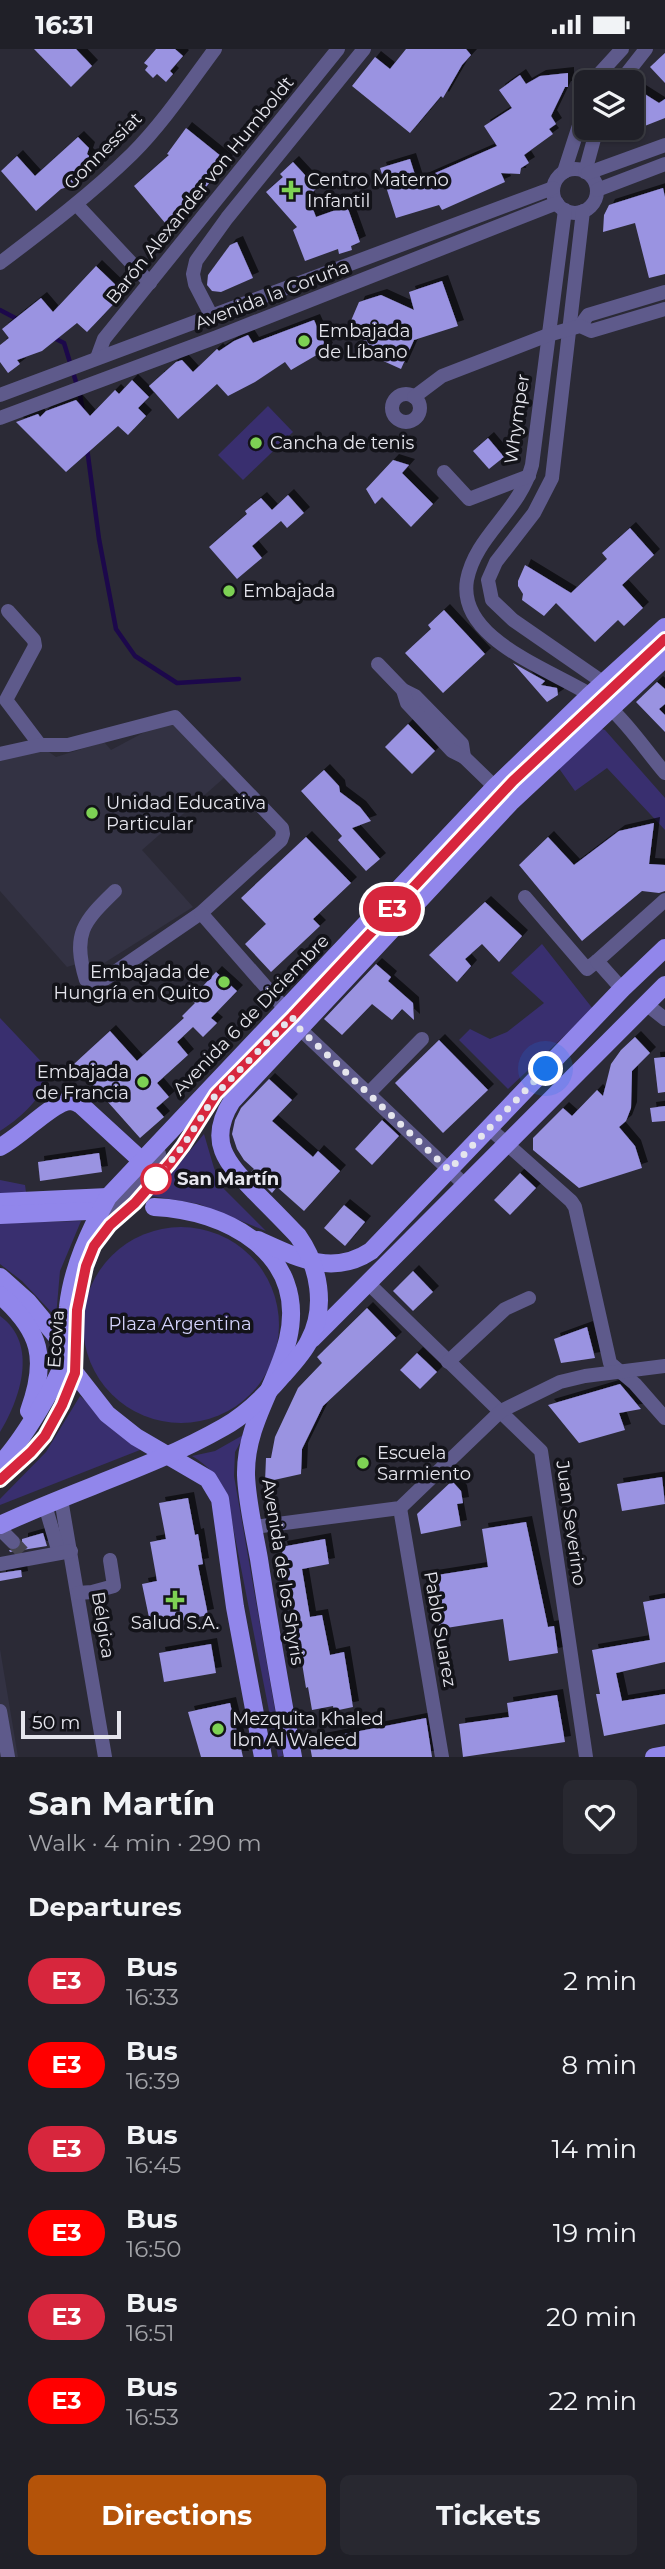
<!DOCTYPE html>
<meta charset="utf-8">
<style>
:root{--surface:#202028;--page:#282830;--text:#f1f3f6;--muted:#a2a3a8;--line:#3d3e45;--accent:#b45309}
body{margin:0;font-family:Montserrat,sans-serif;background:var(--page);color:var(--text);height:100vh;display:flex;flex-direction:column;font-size:26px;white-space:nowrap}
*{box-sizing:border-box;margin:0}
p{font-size:23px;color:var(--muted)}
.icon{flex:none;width:38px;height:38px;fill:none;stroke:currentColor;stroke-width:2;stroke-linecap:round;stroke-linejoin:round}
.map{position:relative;height:1708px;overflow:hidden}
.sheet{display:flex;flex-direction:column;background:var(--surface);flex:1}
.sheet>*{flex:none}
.badge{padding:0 14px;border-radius:23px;font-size:24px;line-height:46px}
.fabs{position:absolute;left:574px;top:21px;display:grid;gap:14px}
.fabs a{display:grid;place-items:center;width:70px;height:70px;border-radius:10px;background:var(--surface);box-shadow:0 2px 5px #0004,0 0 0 2px var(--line);font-size:35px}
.scale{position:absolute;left:21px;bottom:18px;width:100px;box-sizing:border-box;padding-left:7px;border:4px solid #e5e5ed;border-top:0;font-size:19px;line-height:24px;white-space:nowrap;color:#e5e5ed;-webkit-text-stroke:5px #131319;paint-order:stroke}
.you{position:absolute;width:35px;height:35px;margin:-18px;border:5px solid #fff;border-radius:50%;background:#1a73e8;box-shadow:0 0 0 10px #1a73e833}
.map>.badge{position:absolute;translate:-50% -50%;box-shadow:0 0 0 4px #fff}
h2{padding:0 28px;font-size:26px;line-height:63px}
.round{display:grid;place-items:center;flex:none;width:74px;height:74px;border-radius:10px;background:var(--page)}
.headline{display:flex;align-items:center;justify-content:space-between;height:119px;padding:0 28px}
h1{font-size:33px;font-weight:700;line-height:52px}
.primary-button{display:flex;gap:14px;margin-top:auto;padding:14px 28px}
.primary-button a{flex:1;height:80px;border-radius:10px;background:var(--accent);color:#fff;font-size:28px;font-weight:700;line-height:80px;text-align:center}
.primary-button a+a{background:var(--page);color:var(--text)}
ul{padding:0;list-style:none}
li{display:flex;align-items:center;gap:21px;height:84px;padding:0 28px}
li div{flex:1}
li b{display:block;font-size:26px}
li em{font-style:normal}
li .badge{min-width:77px;font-weight:700;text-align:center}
.status{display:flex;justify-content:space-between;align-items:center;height:49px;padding:0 35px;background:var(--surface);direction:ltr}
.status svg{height:19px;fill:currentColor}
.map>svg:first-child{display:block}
</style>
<div class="status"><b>16:31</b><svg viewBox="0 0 49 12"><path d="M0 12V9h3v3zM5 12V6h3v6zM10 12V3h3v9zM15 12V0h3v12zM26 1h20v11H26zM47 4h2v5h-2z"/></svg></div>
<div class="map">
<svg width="665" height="1708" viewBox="0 0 665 1708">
<defs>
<filter id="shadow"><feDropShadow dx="6" dy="-6" stdDeviation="0" flood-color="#0009"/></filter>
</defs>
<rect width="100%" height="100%" fill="#2b2a36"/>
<!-- built -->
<g fill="#333243">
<path d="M169,670l56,58 -83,73 51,57 -100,63 -5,-1 -5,-7 -16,5 -67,-76v-134l46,-7 10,7 48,-15 7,8z"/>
<path d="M0,1600l18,108h-18z"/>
</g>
<!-- green -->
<g fill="#392f6f">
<path d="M268,357l25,26 -50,48 -25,-25z"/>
<path d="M597,678l8,3 60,68v32l-58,-62 -32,23 -17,-24z"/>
<path d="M542,895l51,65 -85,80 -49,-49 11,-11 20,10 17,-7 37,-29 -33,-30z"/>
<path d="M0,969l52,55 -7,7c-3,20 -29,41 -45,51z"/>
<path d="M204,1085l10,34 8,19 44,44 -67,-27 -47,-8z"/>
<path d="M0,1131l25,5 1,7 -26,5z"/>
<path d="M81,1172l-21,50 -4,46 -34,-36 -22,-17v-41z"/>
<circle cx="181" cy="1276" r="98"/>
<path d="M0,1267c39,28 20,83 0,116z"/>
<path d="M80,1347l60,54 -140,55v-6l46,-47z"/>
<path d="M245,1385l-10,18 -1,24 49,280 -5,1 -51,-261c-8,-18 -18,-30 -35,-40l23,-5z"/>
</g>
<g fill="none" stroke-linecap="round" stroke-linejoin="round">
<!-- stream -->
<g stroke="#1c084b" stroke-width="4.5">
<path d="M0,261l19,10"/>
<path d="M52,288l12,6 16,52 3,17"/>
<path d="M87,399l12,91 17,90 19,27 42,27 62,-4"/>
</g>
</g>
<!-- building -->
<g fill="#9a93e1" filter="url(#shadow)">
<path d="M34,0h42l16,17 -21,21z"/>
<path d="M156,0h19l8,7 -13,15 3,3 -7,8 -9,-8 -4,4 -8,-8 3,-4 -4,-3z"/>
<path d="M406,0h60l5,6 -9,10 -19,33 -2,-2 -31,37 -58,-47 23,-29 15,12z"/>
<path d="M665,4v30l-15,-16z"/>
<path d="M568,24v14h-3l-14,29 5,8 -7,5 4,5 -29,21 5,8 -8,5 -1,6 -19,-1 4,9 -63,28 -3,-5 -43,13 -16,-50 30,-9 7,22 80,-35 -13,-20 28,-18 -13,-18 21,-15 6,9 14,-8z"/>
<path d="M632,37l27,17 6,-4v19l-33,13z"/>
<path d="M186,79l41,33 -56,69 -37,-44 35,-31 -2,-1z"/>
<path d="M78,88l11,11 -2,6 10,9 -23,22 -13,4 -25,22 -35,-40 16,-15 18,20z"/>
<path d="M293,113l24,26 -9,8 8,21 31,-11 13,36 -9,4 1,4 -13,4 -1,-5 -33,12 -12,-31 4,-3 -31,-35 17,-15 -3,-3z"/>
<path d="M663,139l2,9v77l-16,4 -14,-55 -32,9 1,-17 5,-10z"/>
<path d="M237,193l16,36 -32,14 -9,-1 -5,-6 1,-10 22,-30z"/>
<path d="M96,217l28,27 -37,39 -10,-9 -35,28 -25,9 3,4 -12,9 -8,-11v-17l9,-7 -7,-9 39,-31 12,14z"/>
<path d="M442,232l16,45 -44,14 -13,29 -31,-14 2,-5 -11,-5 4,-7 -18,-8 12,-28 22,-7 33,15 -5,-18z"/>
<path d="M314,271l13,29 -36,21 -6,-8 -30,20 -27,14 -11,-12 -39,35 -29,-33 27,-24 6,-2 11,12 24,-23 2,2 15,-10 14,-6 5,8z"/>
<path d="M132,331l17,17 -11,11 8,8 -18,19 -10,-9 -52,46 -50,-50 22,-8 2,3 6,-6 30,-11 14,16 25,-26 4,4z"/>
<path d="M488,389l16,19 -15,12 -16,-18z"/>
<path d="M393,411l16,5 -7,8 31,31 -22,23 -29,-30 -7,7 -9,-15z"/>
<path d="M288,446l16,18 -17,15 -6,-7 -29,25 10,12 -25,21 -28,-32 38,-33 -2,-3 16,-13 11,12z"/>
<path d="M630,479l24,27 -32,30 21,23 -19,18 -6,-6 -23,22 -39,-39 -12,13 -22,-16 1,-6 -5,-8v-5l7,-16 46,28 36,-34 -5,-6z"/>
<path d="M444,561l41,44 -42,39 -38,-40 26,-24 -3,-4z"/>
<path d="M513,614l32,18 -4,4 16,3 1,7 -11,7z"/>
<path d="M657,633l8,7v15l-6,5 6,6v17l-29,-30z"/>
<path d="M408,675l27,27 -23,23 -27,-27z"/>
<path d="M324,721l15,16 1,6 20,15 11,14 -19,7 28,31 -14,12 -28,-31 4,-4 -41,-45z"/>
<path d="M654,774l-5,41 16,1v26l-6,2 -17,-2 -60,50 -63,-76 29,-28 26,28 45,-34z"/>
<path d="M306,788l45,46 -38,36 7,7 -49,46 -26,-28 21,-20 -25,-26z"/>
<path d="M485,853l37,34 -23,26 -17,-18 -17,15 6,7 -14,16 -28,-27z"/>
<path d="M376,915l15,13 -3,4 25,22 1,17 -12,-11 -10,11 -20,-16 -30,31 -18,-16z"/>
<path d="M216,923l21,19 -26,27 6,5 -14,14 -10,-10 -16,15 11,13 -31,28 12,14 -13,11 8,9 -24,21 -66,-74 36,-33 27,30 47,-43 -2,-2 13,-13 -4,-4z"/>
<path d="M635,988l15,16 -18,18 -1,37 -5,13 -7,6 16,19 7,22 -63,20 -46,-38v-12l30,-30 9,8 25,-26 6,6 8,-32 10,-14z"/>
<path d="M439,991l49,50 -45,43 -48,-50z"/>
<path d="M665,1008v35l-7,1 -4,-35z"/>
<path d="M269,1030l23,21 -20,21 41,36 5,-6 22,20 -36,40 -27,-24 -5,6 -21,-21 3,-3 -10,-9 -7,-11 -5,-15 3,-14 6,-12z"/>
<path d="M665,1057v15l-13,1 -2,-14z"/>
<path d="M382,1071l17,16 -27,29 -17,-16z"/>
<path d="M99,1104l3,19 -62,9 -2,-19z"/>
<path d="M520,1124l16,15 -26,27 -16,-15z"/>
<path d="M344,1156l21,17 -20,24 -21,-18z"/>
<path d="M413,1222l20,21 -20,19 -20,-20z"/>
<path d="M367,1259l29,30 -73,68 -21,43 -1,25 -36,8 1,-24h5l4,-21 23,-49 24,-25 -5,-6z"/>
<path d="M587,1278l8,31 -34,5 -7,-24z"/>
<path d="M417,1304l20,19 -17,17 -20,-19z"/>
<path d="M620,1335l21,25 -22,4 6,17 -46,13 -31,-38z"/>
<path d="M662,1428l3,27 -43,7 -5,-27z"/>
<path d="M452,1432l9,10 2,12 -6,1 4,22 -40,8 -4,-20z"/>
<path d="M188,1449l7,37 3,-1 5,30 -5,1 10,50 -57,12 -9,-43 15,-3 -7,-39 16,-3 -7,-36z"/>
<path d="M526,1473l22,105 6,-1 4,27 -49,8 -6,-42 -63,10 -9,-53 57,-9 -6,-38z"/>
<path d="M43,1484l4,13 -37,6 -1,-2 7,1 6,-6v-6z"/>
<path d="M325,1490l4,25 -27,5 8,48 12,-2 8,40 14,-3 9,55 -19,4 -1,-5 -21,4 -4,-23 -2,1 -16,-100 -9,-41z"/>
<path d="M21,1521l1,7 -22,4v-8z"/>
<path d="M665,1549v64l-49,11 6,28 43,-7v30l-61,12 -8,-42h4l-8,-44 58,-10 -7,-38z"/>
<path d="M211,1595l5,29 -52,9 -5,-29z"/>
<path d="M557,1646l8,47 -102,15 -4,-33 50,-7 -2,-14z"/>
<path d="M230,1654l13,54h-42l-13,-45z"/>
<path d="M426,1669l6,39h-120l-3,-16z"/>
</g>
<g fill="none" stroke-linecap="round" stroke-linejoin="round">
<!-- minor-tunnel -->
<path stroke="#474651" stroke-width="14" stroke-dasharray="14 7" stroke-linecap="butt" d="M13,1493l14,15"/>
<!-- minor -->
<g stroke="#5e5a8b" stroke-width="14">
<path d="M596,33l5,-10 21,-23"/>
<path d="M620,33l26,-33"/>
<circle cx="575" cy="142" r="22"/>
<path d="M564,123l22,-68"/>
<path d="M585,123l12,-44"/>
<path d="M588,124l77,-28"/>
<path d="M597,141l68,-26"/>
<path d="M77,156l73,78"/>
<path d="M565,161l-33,255c-12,46 -57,71 -65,115 -11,66 103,94 143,128 20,18 37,44 55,65"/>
<path d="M583,162l-31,267 -18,35 -38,49 -8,18 4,20 21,20 91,63 1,7"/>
<path d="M0,214c46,-35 91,-69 132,-109 31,-31 57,-70 83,-105"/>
<path d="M211,266l-16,-31 -2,-10 3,-13 31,-43 137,-169"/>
<path d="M580,277l8,-11 77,-23"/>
<path d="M97,309l7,-19 234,-290"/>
<circle cx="406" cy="359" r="14"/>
<path d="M0,346l553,-207"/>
<path d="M414,348l28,-21 106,-41 32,-9 11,5 74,-22"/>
<path d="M0,369l217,-81 340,-134"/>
<path d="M444,423l25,27 60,-23"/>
<path d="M8,562l26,29 1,6 -29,54 34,45"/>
<path d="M378,615l25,26 12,6 47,48 2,13"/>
<path d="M403,641l4,13 45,48 12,6 31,30"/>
<path d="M0,705l40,-9h28l107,-28 107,111 1,6 -2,6 -80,73 -105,72 -10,-5c-14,-46 -3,-58 29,-89"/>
<path d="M525,848l62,72 10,-8"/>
<path d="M201,864l85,97 14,19 165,156"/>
<path d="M622,940l-25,-28 68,-61"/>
<path d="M646,955l19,15"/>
<path d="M238,1022l241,-255"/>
<path d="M369,1044l53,-54"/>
<path d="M489,1079l82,73 4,6 35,156 25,21 30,34"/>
<path d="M116,1171c42,-36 71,-80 100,-126"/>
<path d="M368,1234l173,168 45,306"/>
<path d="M75,1288l6,-52 13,-39 16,-21 14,-29 35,-42"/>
<path d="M448,1313l57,-53 24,-11"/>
<path d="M0,1431l31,-28 14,-16 8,-13 22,-50v-8"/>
<path d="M61,1450l44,258"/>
<path d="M45,1456l14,48"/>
<path d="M400,1459l42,249"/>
<path d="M254,1478l146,-19 101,-97 59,-29 25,-6 80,-10"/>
<path d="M0,1480l13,13"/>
<path d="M0,1515l71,-13"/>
<path d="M78,1544l14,-1 22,-6 -4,-26"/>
<path d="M0,1662l8,46"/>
</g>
<!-- major -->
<g stroke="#9186eb" stroke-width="18">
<path d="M0,1098c20,-10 48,-40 65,-45 6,-2 10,0 16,3l61,56"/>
<path d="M0,1153l108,-5"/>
<path d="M154,1158c72,3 154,46 134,132 -11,46 -43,85 -42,136 1,27 8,56 13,84 10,66 22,132 34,198"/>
<path d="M0,1166l88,-4"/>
<path d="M258,1191c38,17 74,37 113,11l251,-262 43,-41"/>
<path d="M0,1228l28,25 40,48 7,23 32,41 29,23 72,42 12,20 15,108 28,150"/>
<path d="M0,1246c41,36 48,64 29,116"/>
<path d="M312,1290l353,-354"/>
<path d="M0,1415c19,-19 64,-89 67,-115 2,-13 -1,-28 1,-42 4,-39 22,-77 40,-110l387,-410 94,-91 76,-69"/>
<path d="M0,1476c74,-35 154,-58 224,-98 23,-13 42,-32 59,-52 9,-10 21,-23 26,-34 18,-34 10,-75 -11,-105 -14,-15 -29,-30 -43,-44 -28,-29 -49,-50 -23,-91l278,-298 155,-145"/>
<path d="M654,1708l11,-2"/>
</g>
</g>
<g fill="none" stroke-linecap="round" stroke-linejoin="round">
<!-- line casing -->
<g stroke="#fff" stroke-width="16">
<path id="line" d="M0,1431l31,-28 14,-16 17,-31 13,-32 2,-63 9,-44 8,-20 16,-21 25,-22 35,-40 13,-17 33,-52 76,-77 221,-236 152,-142"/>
</g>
<!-- line -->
<use href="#line" stroke="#d7263d" stroke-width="10"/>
<!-- walk -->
<path stroke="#e5e5ed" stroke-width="7" stroke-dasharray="0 12.6" d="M156,1130l27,-33 33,-52 76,-77 8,12 149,141 97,-101"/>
</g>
<!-- markers -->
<g fill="#7dd154" stroke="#131319" stroke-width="2.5">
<path d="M287.5 130.5h7v7h7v7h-7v7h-7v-7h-7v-7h7z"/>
<circle cx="304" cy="292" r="7"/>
<circle cx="256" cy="394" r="7"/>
<circle cx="229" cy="542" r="7"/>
<circle cx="92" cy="764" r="7"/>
<circle cx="224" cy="933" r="7"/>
<circle cx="143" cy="1033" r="7"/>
<circle cx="363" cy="1414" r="7"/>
<path d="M171.5 1540.5h7v7h7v7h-7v7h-7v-7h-7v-7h7z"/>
<circle cx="218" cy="1680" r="7"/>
</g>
<circle fill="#fff" stroke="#d7263d" stroke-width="3.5" cx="156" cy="1130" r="14"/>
<g text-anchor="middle" stroke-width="7" stroke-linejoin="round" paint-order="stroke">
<!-- street labels -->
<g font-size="18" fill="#e5e5ed" stroke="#131319">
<text transform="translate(103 102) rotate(-45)" y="6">Gonnessiat</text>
<text transform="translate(200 141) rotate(-51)" y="6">Barón Alexander von Humboldt</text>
<text transform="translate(272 246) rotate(-21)" y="6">Avenida la Coruña</text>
<text transform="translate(517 370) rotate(-82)" y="6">Whymper</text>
<text transform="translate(251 966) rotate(-46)" y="6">Avenida 6 de Diciembre</text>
<text transform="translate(56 1290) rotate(-86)" y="6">Ecovia</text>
<text transform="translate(571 1474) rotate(82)" y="6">Juan Severino</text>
<text transform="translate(283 1523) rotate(81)" y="6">Avenida de los Shyris</text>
<text transform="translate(103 1576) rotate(81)" y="6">Bélgica</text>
<text transform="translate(440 1580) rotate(80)" y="6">Pablo Suarez</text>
</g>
<!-- poi labels -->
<g font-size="18" fill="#e5e5ed" stroke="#131319" text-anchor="start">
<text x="307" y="137">Centro Materno<tspan x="307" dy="21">Infantil</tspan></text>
<text x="318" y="288">Embajada<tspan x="318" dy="21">de Líbano</tspan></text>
<text x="270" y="400">Cancha de tenis</text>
<text x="243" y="548">Embajada</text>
<text x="106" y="760">Unidad Educativa<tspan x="106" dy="21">Particular</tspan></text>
<text x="210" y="929" text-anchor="end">Embajada de<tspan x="210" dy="21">Hungría en Quito</tspan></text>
<text x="129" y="1029" text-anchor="end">Embajada<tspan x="129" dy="21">de Francia</tspan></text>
<text x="377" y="1410">Escuela<tspan x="377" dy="21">Sarmiento</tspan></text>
<text x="175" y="1580" text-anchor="middle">Salud S.A.</text>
<text x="232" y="1676">Mezquita Khaled<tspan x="232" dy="21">Ibn Al Waleed</tspan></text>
</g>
<!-- stop labels -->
<g font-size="18" font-weight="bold" fill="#e5e5ed" stroke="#131319" text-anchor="start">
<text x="177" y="1136">San Martín</text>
</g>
<!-- park labels -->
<g font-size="18" fill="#d5d4fd" stroke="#131319">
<text x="180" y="1281">Plaza Argentina</text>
</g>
</g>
</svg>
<div class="fabs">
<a><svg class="icon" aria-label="layers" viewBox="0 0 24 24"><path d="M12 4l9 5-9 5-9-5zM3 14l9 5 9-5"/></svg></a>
</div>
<div class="scale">50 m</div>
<div class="you" style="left:546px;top:1020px"></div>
<b class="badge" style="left:392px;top:860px;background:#d7263d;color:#fff">E3</b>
</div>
<section class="sheet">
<div class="headline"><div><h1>San Martín</h1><p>Walk · 4 min · 290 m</p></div><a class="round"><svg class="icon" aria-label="heart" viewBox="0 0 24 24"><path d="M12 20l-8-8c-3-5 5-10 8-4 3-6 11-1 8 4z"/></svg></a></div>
<h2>Departures</h2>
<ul>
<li><span class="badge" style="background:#d7263d;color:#fff">E3</span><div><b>Bus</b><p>16:33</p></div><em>2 min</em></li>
<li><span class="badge" style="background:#f00;color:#fff">E3</span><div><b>Bus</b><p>16:39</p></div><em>8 min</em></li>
<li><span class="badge" style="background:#d7263d;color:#fff">E3</span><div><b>Bus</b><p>16:45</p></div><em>14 min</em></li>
<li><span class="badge" style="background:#f00;color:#fff">E3</span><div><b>Bus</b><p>16:50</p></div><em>19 min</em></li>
<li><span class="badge" style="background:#d7263d;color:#fff">E3</span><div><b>Bus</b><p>16:51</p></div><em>20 min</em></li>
<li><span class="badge" style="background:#f00;color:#fff">E3</span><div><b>Bus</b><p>16:53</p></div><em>22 min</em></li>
</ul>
<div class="primary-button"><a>Directions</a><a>Tickets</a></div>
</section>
